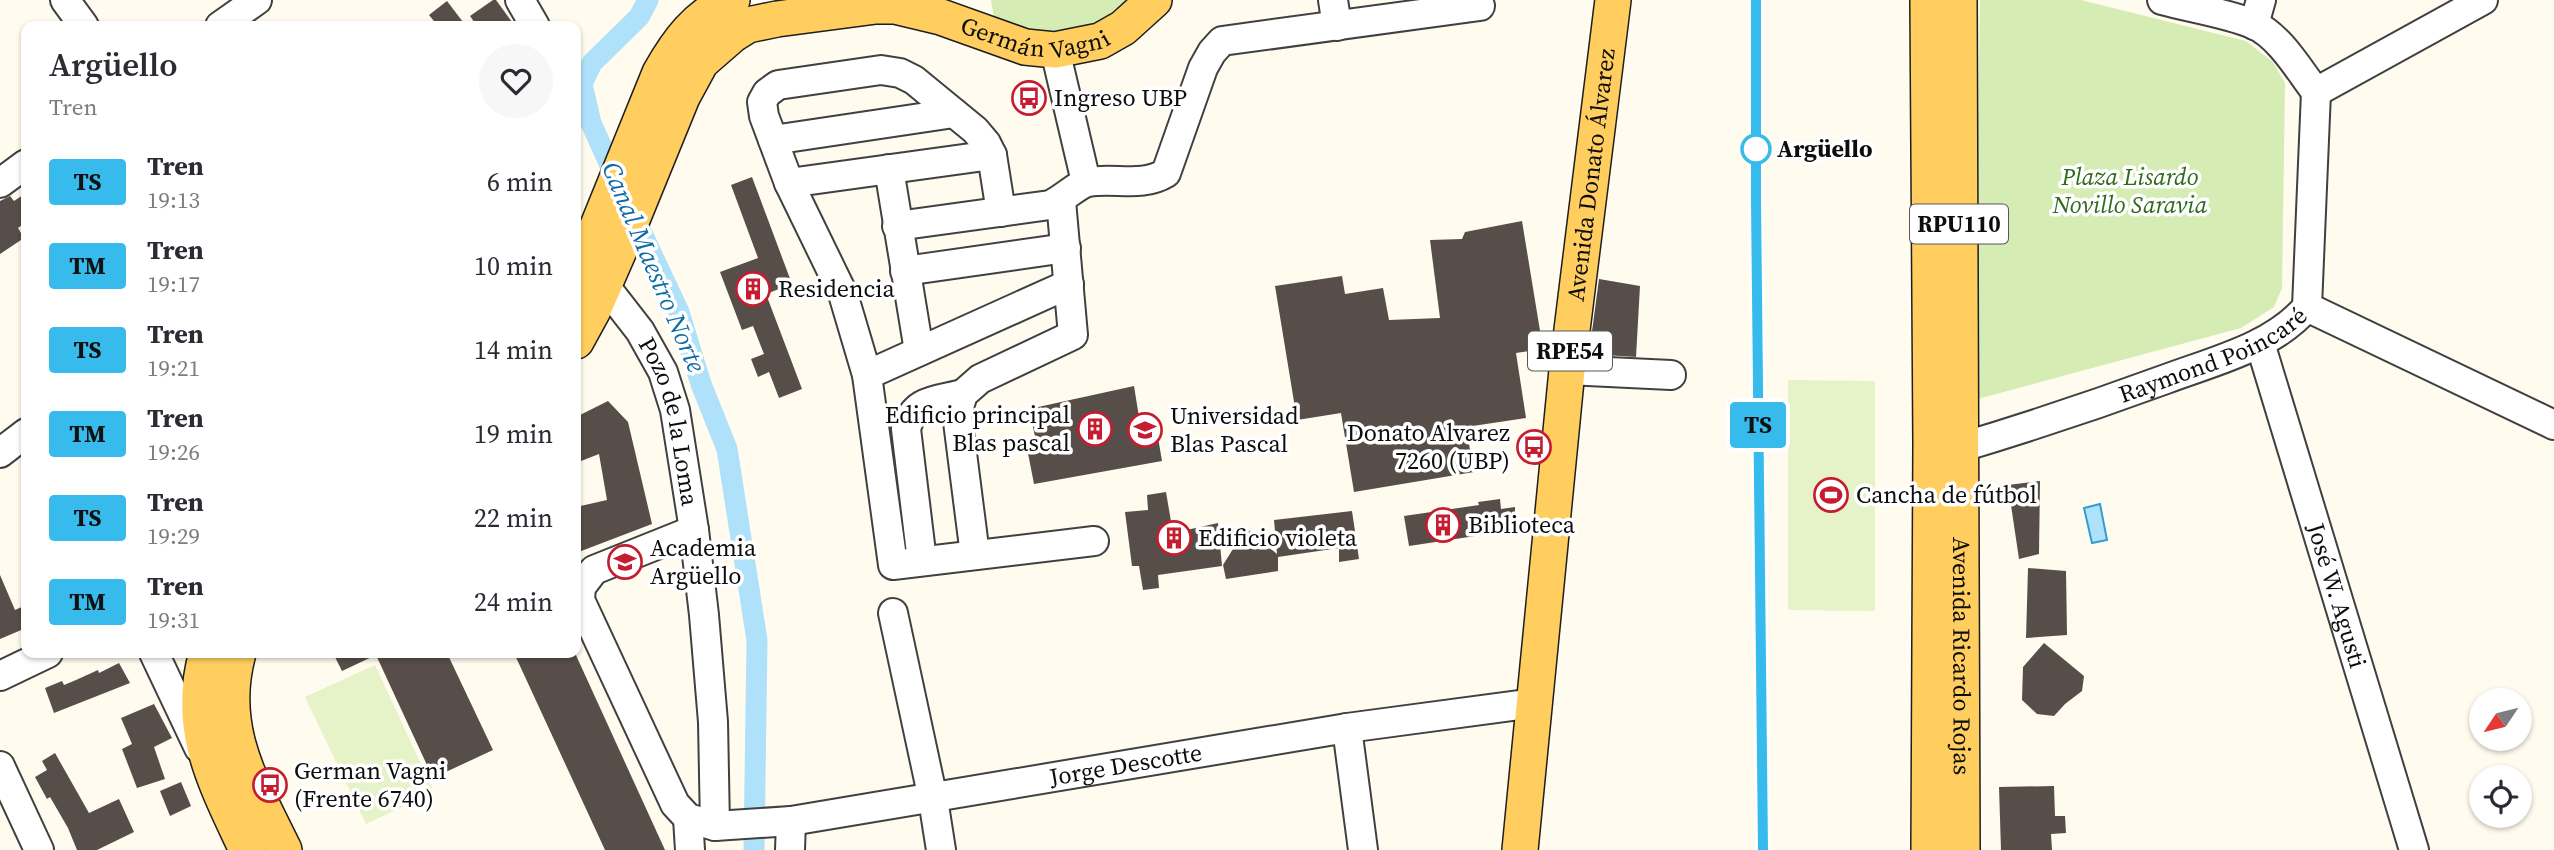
<!DOCTYPE html>
<html lang="es">
<meta charset="utf-8">
<style>
:root{--surface:#fff;--page:#f7f7f7;--text:#2b2b33;--muted:#7c7c81}
body{margin:0;font-family:"Source Serif 4",serif;background:var(--page);color:var(--text);height:100vh;display:flex;flex-direction:column;font-size:26px;white-space:nowrap}
*{box-sizing:border-box;margin:0}
p{font-size:23px;color:var(--muted)}
.icon{flex:none;width:38px;height:38px;fill:none;stroke:currentColor;stroke-width:2;stroke-linecap:round;stroke-linejoin:round}
.map{position:relative;flex:1;overflow:hidden}
.details{position:absolute;left:21px;top:21px;width:560px;height:637px;display:flex;flex-direction:column;background:var(--surface);border-radius:14px;box-shadow:0 2px 5px #0004}
.details>*{flex:none}
.badge{padding:0 14px;border-radius:5px;font-size:24px;line-height:46px}
.needle{width:46px;rotate:235deg}
.controls{position:absolute;left:2469px;top:688px;display:grid;gap:14px}
.controls a{display:grid;place-items:center;width:63px;height:63px;border-radius:50%;background:var(--surface);box-shadow:0 2px 5px #0004;font-size:35px}
.map>.badge{position:absolute;translate:-50% -50%;box-shadow:0 0 0 4px #fff}
.round{display:grid;place-items:center;flex:none;width:74px;height:74px;border-radius:37px;background:var(--page)}
.summary{display:flex;align-items:center;justify-content:space-between;height:119px;padding:0 28px}
h1{font-size:33px;font-weight:600;line-height:52px}
ul{padding:0;list-style:none}
li{display:flex;align-items:center;gap:21px;height:84px;padding:0 28px}
li div{flex:1}
li b{display:block;font-size:26px}
li em{font-style:normal}
li .badge{min-width:77px;font-weight:700;text-align:center}
.map>svg:first-child{display:block}
</style>
<div class="map">
<svg width="2554" height="850" viewBox="0 0 2554 850">
<rect width="100%" height="100%" fill="#fffbee"/>
<!-- green -->
<g fill="#d5ecb5">
<path d="M991,0h146l-10,13 -70,27 -63,-22z"/>
<path d="M1980,0h101l165,41 27,21 12,21 -3,205 -8,19 -33,21 -267,72z"/>
</g>
<!-- pitch -->
<g fill="#e6f2c7">
<path d="M1788,380l87,1v230l-87,-1z"/>
<path d="M375,665l59,127 -68,32 -61,-127z"/>
</g>
<!-- water -->
<path fill="#afe2fa" stroke="#329dd5" stroke-width="2" d="M2100,504l7,36 -15,3 -8,-35z"/>
<g fill="none" stroke-linecap="round" stroke-linejoin="round">
<!-- canal -->
<g stroke="#afe2fa" stroke-width="21">
<path d="M618,183l-27,-60 -9,-39 10,-21 47,-46 9,-17"/>
<path d="M632,212l47,100 22,72 26,65 30,191 -3,210"/>
</g>
</g>
<!-- building -->
<g fill="#574e49">
<path d="M493,0h3l19,26h-38l-7,-10z"/>
<path d="M447,1l19,25h-28l-9,-11z"/>
<path d="M752,177l40,107 -26,10 36,95 -23,9 -10,-26 -11,5 -7,-18 13,-5 -11,-28 -11,4 -22,-58 38,-14 -27,-73z"/>
<path d="M26,193v29l-8,6 6,10 -24,16v-53l10,-5 4,5z"/>
<path d="M1522,221l21,128 -27,4 10,65 -60,9 8,45 -120,20 -13,-79 -44,7 -22,-134 67,-10 3,18 38,-6 6,32 51,-2 -10,-78 32,-1 3,-7z"/>
<path d="M1599,279l41,7 -4,71 -47,-3z"/>
<path d="M1134,386l5,31 15,-3 8,47 -128,23 -8,-41 10,-2 -7,-32z"/>
<path d="M608,401l20,21 24,102 -76,29v-46l31,-7 -8,-46 -23,9v-46z"/>
<path d="M2040,481l-1,73 -20,5 -11,-74z"/>
<path d="M1166,492l7,41 45,-10 4,43 -64,9 1,13 -16,2 -4,-24h-7l-7,-54 23,-2 -1,-15z"/>
<path d="M1500,499l1,10 14,-2v23l-106,16 -5,-30 75,-11 -1,-3z"/>
<path d="M1352,511l7,48 -20,3v-14l-61,9v14l-52,8 -3,-14 23,-37 31,26 -3,-34z"/>
<path d="M2028,568l38,3 1,64 -41,3z"/>
<path d="M0,575l15,35 11,-5v23l-26,11z"/>
<path d="M2044,643l40,33 -2,15 -17,13 -11,12 -17,-2 -15,-14 1,-33z"/>
<path d="M333,653h114l46,97 -60,28 -57,-123 -34,16z"/>
<path d="M514,653h61l90,197h-60z"/>
<path d="M119,663l11,20 -76,30 -9,-25 17,-7 2,4 12,-5 22,-10 1,3z"/>
<path d="M154,704l18,34 -18,9 11,32 -28,9 -15,-39 10,-5 -11,-26z"/>
<path d="M55,753l34,60 30,-14 15,33 -37,18h-20l-9,-22 -18,-31 -3,2 -12,-22 12,-7 -5,-9z"/>
<path d="M181,782l10,24 -21,10 -10,-25z"/>
<path d="M2054,786l1,30h10l1,17 -15,1 1,16h-51l-2,-63z"/>
</g>
<g fill="none" stroke-linecap="round" stroke-linejoin="round">
<!-- minor casing -->
<g stroke="#404040" stroke-width="32">
<g id="minor">
<path d="M65,0l19,26"/>
<path d="M520,0l15,26"/>
<path d="M1333,0l4,26"/>
<path d="M2162,0c29,8 64,13 91,24 27,12 46,46 63,68"/>
<path d="M2254,25l7,-25"/>
<path d="M220,26l37,-26"/>
<path d="M1055,50l31,132"/>
<path d="M2316,92l167,-92"/>
<path d="M773,140l181,-27"/>
<path d="M889,169l30,182"/>
<path d="M0,183l26,-19"/>
<path d="M789,183l203,-28"/>
<path d="M1001,212l-9,-57 -6,-12 -11,-13 -61,-50 -14,-7 -19,-3 -103,15 -11,8 -5,9 2,14 25,67 54,111 24,81 26,190 201,-24"/>
<path d="M897,226l153,-21c12,-5 28,-21 38,-23 27,-5 53,6 78,-9l37,-105 9,-16 10,-11 258,-35"/>
<path id="s1" d="M576,233l8,26 56,72 23,41 12,38 19,120 10,85 9,107 2,104"/>
<path d="M905,271l161,-23"/>
<path d="M2307,307l247,118"/>
<path d="M2307,307l9,-215"/>
<path id="s2" d="M2260,343l154,507"/>
<path d="M1567,370l104,5"/>
<path d="M867,375l202,-91"/>
<path id="s3" d="M1941,445l18,3c70,-21 139,-44 207,-69 48,-18 107,-32 141,-72"/>
<path d="M0,453l26,-20"/>
<path id="s4" d="M694,530l-100,40 -13,17 -1,13 95,204 13,14 27,8 76,-5 556,-93 187,-25"/>
<path d="M975,555l-18,-141 6,-20 17,-15 93,-44 -12,-134"/>
<path d="M922,561l-16,-132c8,-30 29,-28 57,-35"/>
<path d="M893,613l40,186 8,51"/>
<path d="M154,653l45,95"/>
<path d="M0,676l48,-23"/>
<path d="M1347,728l16,122"/>
<path d="M0,766l39,84"/>
<path d="M688,818l2,32"/>
<path d="M790,850l1,-29"/>
</g>
</g>
<!-- major casing -->
<g stroke="#1e1e1e" stroke-width="38">
<g id="major">
<path d="M1928,0l3,444 -2,406"/>
<path id="s5" d="M1959,0l3,850"/>
<path d="M576,280l84,-207c18,-32 36,-57 72,-73"/>
<path id="s6" d="M576,341l17,-31 31,-71 58,-142 19,-35 31,-27 16,-10 29,-6 99,-13h19l46,11 84,30 30,3 45,-9 23,-13 31,-28"/>
<path d="M207,653c-22,76 9,130 40,197"/>
<path d="M238,653c-21,76 14,131 46,197"/>
<path id="s7" d="M1520,850l47,-480 46,-370"/>
</g>
</g>
<!-- minor -->
<use href="#minor" stroke="#fff" stroke-width="28"/>
<!-- major -->
<use href="#major" stroke="#ffce5e" stroke-width="35"/>
<!-- rail -->
<path stroke="#c51d2f" stroke-width="5" d="M1756,0v173l7,677"/>
</g>
<g fill="none" stroke-linecap="round" stroke-linejoin="round">
<!-- line casing -->
<g stroke="#fff" stroke-width="16">
<path id="line" d="M1756,0v201l7,649"/>
</g>
<!-- line -->
<use href="#line" stroke="#37bbed" stroke-width="10"/>
</g>
<!-- icons -->
<defs>
<g id="bus-ring" transform="scale(1.75)"><circle r="9.5" fill="#fff" stroke="#c51d2f" stroke-width="1.5"/><path d="M-5-6H5V4H4V6H2V4H-2V6H-4V4H-5ZM-3.5-4V0h7V-4ZM-3.5 1.2v1.5H-2V1.2ZM2 1.2v1.5H3.5V1.2Z" fill="#c51d2f"/></g>
<g id="building-ring" transform="scale(1.75)"><circle r="9.5" fill="#fff" stroke="#c51d2f" stroke-width="1.5"/><path d="M-4-6H4V6H1V3H-1V6H-4ZM-2.5-4.3h1.7v1.8h-1.7ZM.8-4.3h1.7v1.8H.8ZM-2.5-1h1.7V.8h-1.7ZM.8-1h1.7V.8H.8Z" fill="#c51d2f"/></g>
<g id="university-ring" transform="scale(1.75)"><circle r="9.5" fill="#fff" stroke="#c51d2f" stroke-width="1.5"/><path d="M0-5L7-2L0 1L-7-2ZM-4 1L0 2.5L4 1V4Q0 6-4 4Z" fill="#c51d2f"/></g>
<g id="stadium-ring" transform="scale(1.75)"><circle r="9.5" fill="#fff" stroke="#c51d2f" stroke-width="1.5"/><path d="M0-5a6.5 5 0 1 0 0 10a6.5 5 0 1 0 0-10ZM-3.5-1.8h7v3.6h-7Z" fill="#c51d2f"/></g>
<g id="school-ring" transform="scale(1.75)"><circle r="9.5" fill="#fff" stroke="#c51d2f" stroke-width="1.5"/><path d="M0-5L7-2L0 1L-7-2ZM-4 1L0 2.5L4 1V4Q0 6-4 4Z" fill="#c51d2f"/></g>
</defs>
<g fill-rule="evenodd">
<use href="#bus-ring" x="1029" y="98"/>
<use href="#building-ring" x="753" y="289"/>
<use href="#building-ring" x="1095" y="429"/>
<use href="#university-ring" x="1145" y="430"/>
<use href="#bus-ring" x="1534" y="447"/>
<use href="#stadium-ring" x="1831" y="495"/>
<use href="#building-ring" x="1443" y="525"/>
<use href="#building-ring" x="1174" y="538"/>
<use href="#school-ring" x="625" y="562"/>
<use href="#bus-ring" x="270" y="785"/>
</g>
<!-- markers -->
<circle fill="#fff" stroke="#37bbed" stroke-width="3.5" cx="1756" cy="149" r="14"/>
<g text-anchor="middle" stroke-width="7" stroke-linejoin="round" paint-order="stroke">
<!-- shield labels -->
<g fill="#fff" stroke="#565656" stroke-width="2">
<rect x="1910" y="204.5" width="98" height="39" rx="5"/>
<rect x="1528" y="331.5" width="84" height="39" rx="5"/>
</g>
<g font-size="23" font-weight="bold" fill="#0d0d0d">
<text x="1959" y="232">RPU110</text>
<text x="1570" y="359">RPE54</text>
</g>
<!-- street labels -->
<g font-size="24" fill="#0d0d0d" stroke="#fff">
<text dy="8" stroke="none"><textPath href="#s6" startOffset="660">Germán Vagni</textPath></text>
<text dy="8" stroke="none"><textPath href="#s7" startOffset="679">Avenida Donato Álvarez</textPath></text>
<text dy="8" stroke="none"><textPath href="#s3" startOffset="289">Raymond Poincaré</textPath></text>
<text dy="8" stroke="none"><textPath href="#s1" startOffset="215">Pozo de la Loma</textPath></text>
<text dy="8" stroke="none"><textPath href="#s2" startOffset="264">José W. Agusti</textPath></text>
<text dy="8" stroke="none"><textPath href="#s5" startOffset="656">Avenida Ricardo Rojas</textPath></text>
<text dy="8" stroke="none"><textPath href="#s4" startOffset="830">Jorge Descotte</textPath></text>
</g>
<!-- poi labels -->
<g font-size="24" fill="#0d0d0d" stroke="#fff" text-anchor="start">
<text x="1054" y="106">Ingreso UBP</text>
<text x="778" y="297">Residencia</text>
<text x="1070" y="423" text-anchor="end">Edificio principal<tspan x="1070" dy="28">Blas pascal</tspan></text>
<text x="1170" y="424">Universidad<tspan x="1170" dy="28">Blas Pascal</tspan></text>
<text x="1510" y="441" text-anchor="end">Donato Alvarez<tspan x="1510" dy="28">7260 (UBP)</tspan></text>
<text x="1856" y="503">Cancha de fútbol</text>
<text x="1468" y="533">Biblioteca</text>
<text x="1198" y="546">Edificio violeta</text>
<text x="650" y="556">Academia<tspan x="650" dy="28">Argüello</tspan></text>
<text x="294" y="779">German Vagni<tspan x="294" dy="28">(Frente 6740)</tspan></text>
</g>
<!-- stop labels -->
<g font-size="24" font-weight="bold" fill="#0d0d0d" stroke="#fff" text-anchor="start">
<text x="1777" y="157">Argüello</text>
</g>
<!-- park labels -->
<g font-size="24" font-style="italic" fill="#2f691a" stroke="#fff">
<text x="2130" y="185">Plaza Lisardo<tspan x="2130" dy="28">Novillo Saravia</tspan></text>
</g>
<!-- water labels -->
<g font-size="26" font-style="italic" fill="#0f6da6" stroke="#fff">
<text transform="translate(654 267) rotate(67)" y="9">Canal Maestro Norte</text>
</g>
</g>
</svg>
<div class="controls">
<a><svg class="needle" viewBox="-14 -14 28 28"><path d="M0-13l5 13h-10z" fill="#e53935"/><path d="M0 13l5-13h-10z" fill="#7c7c81"/></svg></a>
<a><svg class="icon" aria-label="locate" viewBox="0 0 24 24"><circle cx="12" cy="12" r="6"/><path d="M12 2v4M12 18v4M2 12h4M18 12h4"/></svg></a>
</div>
<b class="badge" style="left:1758px;top:425px;background:#37bbed;color:#111">TS</b>
<section class="details">
<div class="summary"><div><h1>Argüello</h1><p>Tren</p></div><a class="round"><svg class="icon" aria-label="heart" viewBox="0 0 24 24"><path d="M12 20l-8-8c-3-5 5-10 8-4 3-6 11-1 8 4z"/></svg></a></div>
<ul>
<li><span class="badge" style="background:#37bbed;color:#111">TS</span><div><b>Tren</b><p>19:13</p></div><em>6 min</em></li>
<li><span class="badge" style="background:#37bbed;color:#111">TM</span><div><b>Tren</b><p>19:17</p></div><em>10 min</em></li>
<li><span class="badge" style="background:#37bbed;color:#111">TS</span><div><b>Tren</b><p>19:21</p></div><em>14 min</em></li>
<li><span class="badge" style="background:#37bbed;color:#111">TM</span><div><b>Tren</b><p>19:26</p></div><em>19 min</em></li>
<li><span class="badge" style="background:#37bbed;color:#111">TS</span><div><b>Tren</b><p>19:29</p></div><em>22 min</em></li>
<li><span class="badge" style="background:#37bbed;color:#111">TM</span><div><b>Tren</b><p>19:31</p></div><em>24 min</em></li>
</ul>
</section>
</div>
